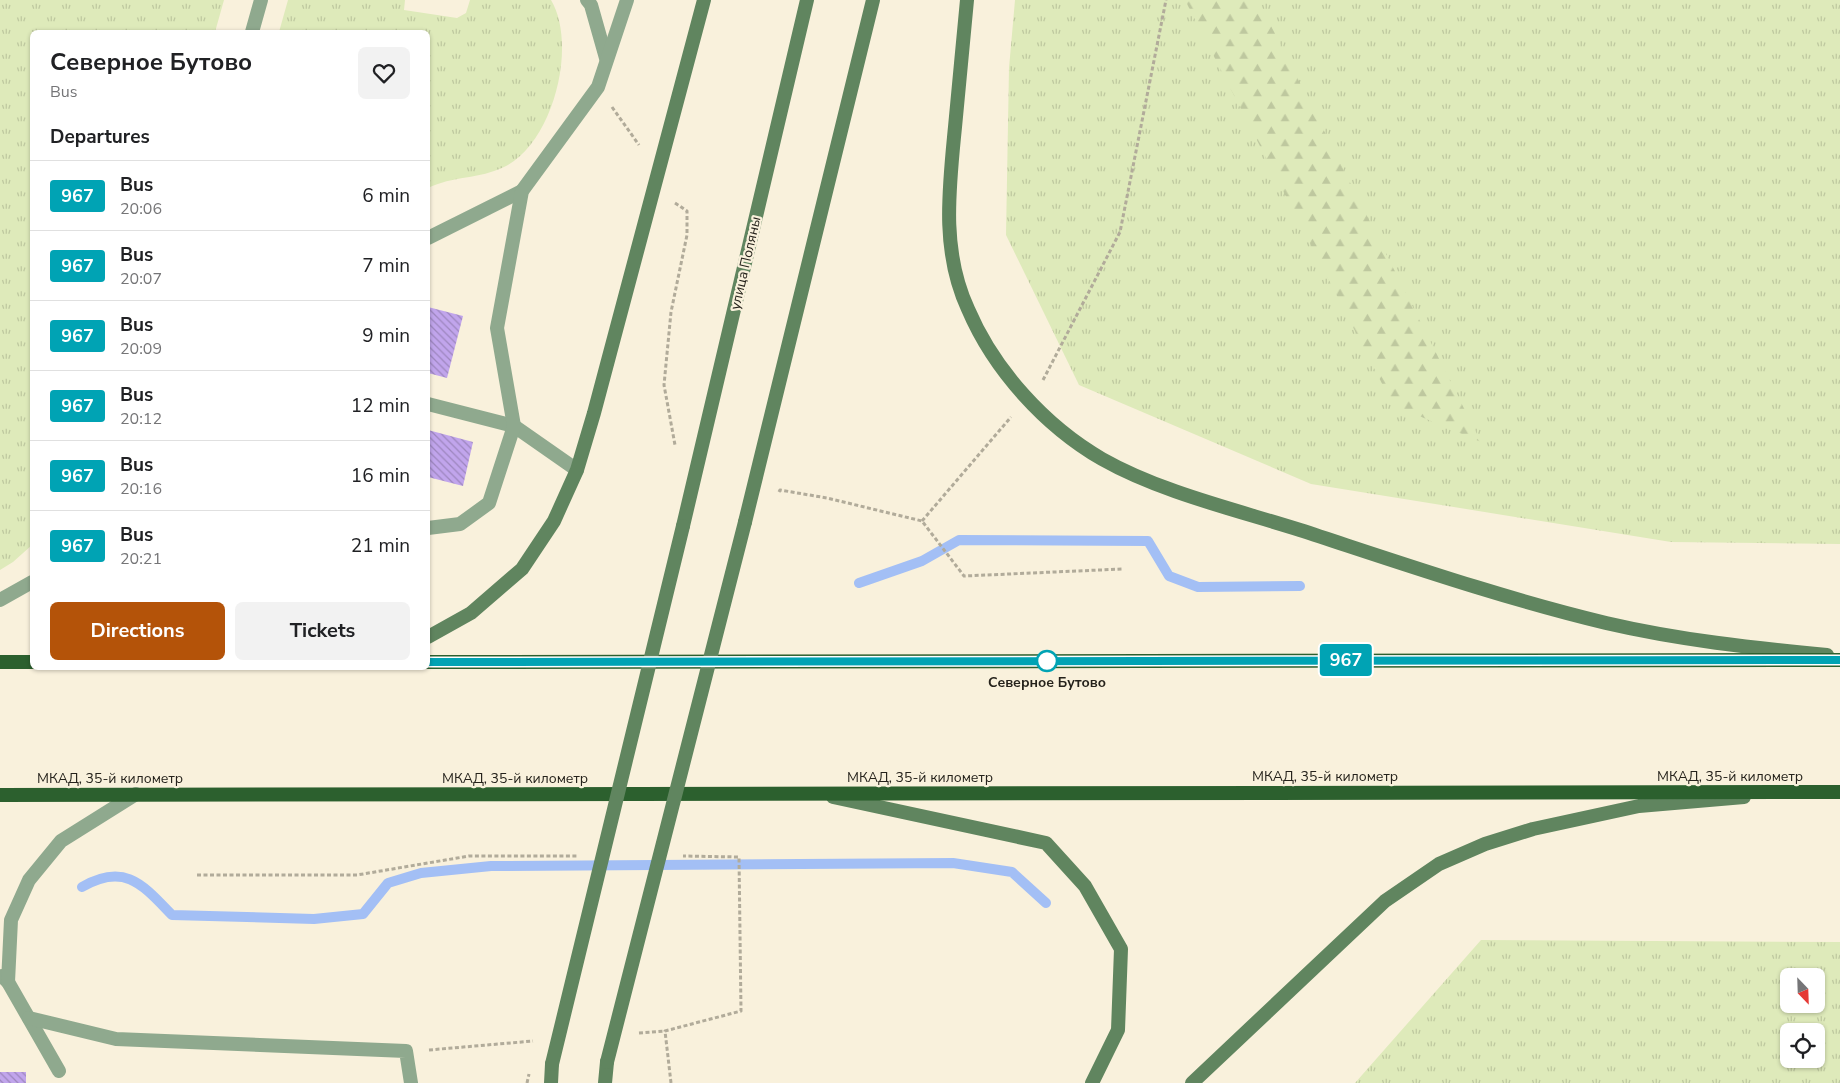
<!DOCTYPE html>
<meta charset="utf-8">
<style>
:root{--surface:#fff;--page:#f2f2f2;--text:#202124;--muted:#757577;--line:#e0e0e0;--accent:#b45309}
body{margin:0;font-family:"Nunito Sans",sans-serif;background:var(--page);color:var(--text);height:100vh;display:flex;flex-direction:column;font-size:19px;white-space:nowrap}
*{box-sizing:border-box;margin:0}
p{font-size:16px;color:var(--muted)}
.icon{flex:none;width:28px;height:28px;fill:none;stroke:currentColor;stroke-width:2;stroke-linecap:round;stroke-linejoin:round}
.map{position:relative;flex:1;overflow:hidden}
.details{position:absolute;left:30px;top:30px;width:400px;height:640px;display:flex;flex-direction:column;background:var(--surface);border-radius:8px;box-shadow:0 1px 4px #0004}
.details>*{flex:none}
.badge{padding:0 10px;border-radius:4px;font-size:18px;line-height:32px}
.needle{width:32px;rotate:157deg}
.fabs{position:absolute;left:1780px;top:968px;display:grid;gap:10px}
.fabs a{display:grid;place-items:center;width:45px;height:45px;border-radius:8px;background:var(--surface);box-shadow:0 1px 4px #0004;font-size:25px}
.map>.badge{position:absolute;translate:-50% -50%;box-shadow:0 0 0 2px #fff}
h2{padding:0 20px;font-size:19px;line-height:45px}
.round{display:grid;place-items:center;flex:none;width:52px;height:52px;border-radius:8px;background:var(--page)}
.headline{display:flex;align-items:center;justify-content:space-between;height:85px;padding:0 20px}
h1{font-size:24px;font-weight:700;line-height:38px}
.primary-button{display:flex;gap:10px;margin-top:auto;padding:10px 20px}
.primary-button a{flex:1;height:58px;border-radius:8px;background:var(--accent);color:#fff;font-size:20px;font-weight:700;line-height:58px;text-align:center}
.primary-button a+a{background:var(--page);color:var(--text)}
ul{padding:0;list-style:none}
li{display:flex;align-items:center;gap:15px;height:70px;padding:0 20px;border-top:1px solid var(--line)}
li div{flex:1}
li b{display:block;font-size:19px}
li em{font-style:normal}
li .badge{min-width:55px;font-weight:700;text-align:center}
.map>svg:first-child{display:block}
</style>
<div class="map">
<svg width="1840" height="1083" viewBox="0 0 1840 1083">
<defs>
<pattern id="grass-tufts" width="24" height="20" patternUnits="userSpaceOnUse" patternTransform="scale(1.25)"><rect width="24" height="20" fill="#deeaba"/><path d="M3 7l-1-3M5 7V3M7 7l1-3M15 17l-1-3M17 17v-4M19 17l1-3" fill="none" stroke="#bec89f"/></pattern>
<pattern id="forest-firs" width="22" height="20" patternUnits="userSpaceOnUse" patternTransform="scale(1.25)"><rect width="22" height="20" fill="#deeaba"/><path d="M5 1l3.5 6h-7zM16 11l3.5 6h-7z" fill="#bec89f"/></pattern>
<pattern id="building-back-hatch" width="6" height="6" patternUnits="userSpaceOnUse" patternTransform="scale(1.25)"><rect width="6" height="6" fill="#c1a5ec"/><path d="M-1 5l2 2M0 0l6 6M5-1l2 2" fill="none" stroke="#9d86be"/></pattern>
</defs>
<rect width="100%" height="100%" fill="#f9f1dc"/>
<!-- grass -->
<g fill="url(#grass-tufts)" fill-rule="evenodd">
<path d="M0,0h224l-9,32h-183v513l-19,17 -13,8z"/>
<path d="M288,0h117l-1,10 53,8 9,-5 4,-13h81c27,45 2,144 -47,167 -24,12 -52,9 -76,21v-156h-149z"/>
<path d="M1015,0h825v544l-169,-2 -360,-58 -232,-99 -73,-150 3,-167z"/>
<path d="M1481,940l359,2v141h-485zM1816,976v28h-27v-28zM1816,1031v28h-27v-28z"/>
</g>
<!-- forest -->
<path fill="url(#forest-firs)" d="M1185,0h73l223,442 -88,-37z"/>
<g fill="none" stroke-linecap="round" stroke-linejoin="round">
<!-- stream -->
<g stroke="#a3bff5" stroke-width="10">
<path d="M859,583l63,-22 37,-21 189,1 21,35 29,11 102,-1"/>
<path d="M82,887c43,-25 61,-2 90,28l142,4 49,-5 25,-31 33,-10 70,-7 462,-3 59,9 34,31"/>
</g>
</g>
<!-- building -->
<g fill="url(#building-back-hatch)">
<path d="M428,307l35,9 -16,62 -19,-5z"/>
<path d="M428,430l45,12 -10,44 -35,-9z"/>
<rect x="0" y="1072" width="26" height="11"/>
</g>
<g fill="none" stroke-linecap="round" stroke-linejoin="round">
<!-- path -->
<g stroke="#b1ab9a" stroke-width="3" stroke-dasharray="4 2.5" stroke-linecap="butt">
<path d="M612,107l27,38"/>
<path d="M675,203l12,8v24l-16,77 -7,73 11,60"/>
<path d="M1043,380l77,-148 46,-232"/>
<path d="M779,492l1,-2 47,8 95,23 42,55 158,-7"/>
<path d="M922,521l89,-104"/>
<path d="M197,875h160l112,-19h108"/>
<path d="M639,1033l26,-2"/>
<path d="M429,1050l104,-9"/>
<path d="M671,1083l-6,-52 76,-20 -2,-154 -56,-1"/>
</g>
<!-- service -->
<g stroke="#8fa98e" stroke-width="14">
<path d="M587,0l4,5 15,53"/>
<path d="M428,238l94,-47"/>
<path d="M428,404l86,22 63,44"/>
<path d="M428,528l32,-4 29,-21 25,-77 -17,-98 25,-137 76,-104 29,-87"/>
<path d="M2,976l6,6 51,89"/>
<path d="M8,982l3,-62 18,-40 32,-39 75,-47"/>
<path d="M29,1018l87,21 290,12 5,32"/>
</g>
<!-- tertiary -->
<g stroke="#8fa98e" stroke-width="14">
<path d="M252,32l9,-32"/>
<path d="M0,600l32,-18"/>
</g>
<!-- secondary -->
<g stroke="#60855f" stroke-width="14">
<path d="M967,0c-4,42 -8,85 -12,127 -6,62 -14,124 13,182 26,61 77,117 134,150 58,33 135,51 198,71 101,33 202,68 306,93 73,17 147,25 221,32"/>
<path d="M745,522l128,-522"/>
<path d="M683,526l124,-526"/>
<path d="M428,637l43,-24 51,-44 32,-48 23,-51 17,-57 110,-413"/>
<path d="M833,797l213,46 39,43 36,63 -3,81 -26,53"/>
<path d="M551,1083l1,-19"/>
<path d="M605,1083l2,-21"/>
<path d="M1192,1083l193,-182 54,-37 46,-20 48,-15 106,-23 105,-9"/>
</g>
<!-- trunk -->
<g stroke="#2c602e" stroke-width="14">
<path d="M0,662h32"/>
<path d="M428,662l1412,-2"/>
<path d="M0,795l1840,-3"/>
</g>
<!-- path-bridge -->
<path stroke="#b1ab9a" stroke-width="3" stroke-dasharray="4 2.5" stroke-linecap="butt" d="M527,1083l2,-9"/>
<!-- secondary-bridge -->
<g stroke="#60855f" stroke-width="14">
<path d="M607,1062l138,-540"/>
<path d="M552,1064l131,-538"/>
</g>
</g>
<g fill="none" stroke-linecap="round" stroke-linejoin="round">
<!-- line casing -->
<g stroke="#fff" stroke-width="11">
<path id="line" d="M428,662l1412,-2"/>
</g>
<!-- line -->
<use href="#line" stroke="#00a3b4" stroke-width="8"/>
</g>
<!-- markers -->
<circle fill="#fff" stroke="#00a3b4" stroke-width="2.5" cx="1047" cy="661" r="10"/>
<g text-anchor="middle" stroke-width="4.5" stroke-linejoin="round" paint-order="stroke">
<!-- street labels -->
<g font-size="14" fill="#25221b" stroke="#f9f1dc">
<text transform="translate(745 263) rotate(-77)" y="5">улица Поляны</text>
<text x="1325" y="781">МКАД, 35-й километр</text>
<text x="1730" y="781">МКАД, 35-й километр</text>
<text x="920" y="782">МКАД, 35-й километр</text>
<text x="110" y="783">МКАД, 35-й километр</text>
<text x="515" y="783">МКАД, 35-й километр</text>
</g>
<!-- stop labels -->
<g font-size="14" font-weight="bold" fill="#25221b" stroke="#f9f1dc">
<text x="1047" y="687">Северное Бутово</text>
</g>
</g>
</svg>
<div class="fabs">
<a><svg class="needle" viewBox="-14 -14 28 28"><path d="M0-13l5 13h-10z" fill="#e53935"/><path d="M0 13l5-13h-10z" fill="#757577"/></svg></a>
<a><svg class="icon" aria-label="locate" viewBox="0 0 24 24"><circle cx="12" cy="12" r="6"/><path d="M12 2v4M12 18v4M2 12h4M18 12h4"/></svg></a>
</div>
<b class="badge" style="left:1346px;top:660px;background:#00a3b4;color:#fff">967</b>
<section class="details">
<div class="headline"><div><h1>Северное Бутово</h1><p>Bus</p></div><a class="round"><svg class="icon" aria-label="heart" viewBox="0 0 24 24"><path d="M12 20l-8-8c-3-5 5-10 8-4 3-6 11-1 8 4z"/></svg></a></div>
<h2>Departures</h2>
<ul>
<li><span class="badge" style="background:#00a3b4;color:#fff">967</span><div><b>Bus</b><p>20:06</p></div><em>6 min</em></li>
<li><span class="badge" style="background:#00a3b4;color:#fff">967</span><div><b>Bus</b><p>20:07</p></div><em>7 min</em></li>
<li><span class="badge" style="background:#00a3b4;color:#fff">967</span><div><b>Bus</b><p>20:09</p></div><em>9 min</em></li>
<li><span class="badge" style="background:#00a3b4;color:#fff">967</span><div><b>Bus</b><p>20:12</p></div><em>12 min</em></li>
<li><span class="badge" style="background:#00a3b4;color:#fff">967</span><div><b>Bus</b><p>20:16</p></div><em>16 min</em></li>
<li><span class="badge" style="background:#00a3b4;color:#fff">967</span><div><b>Bus</b><p>20:21</p></div><em>21 min</em></li>
</ul>
<div class="primary-button"><a>Directions</a><a>Tickets</a></div>
</section>
</div>
